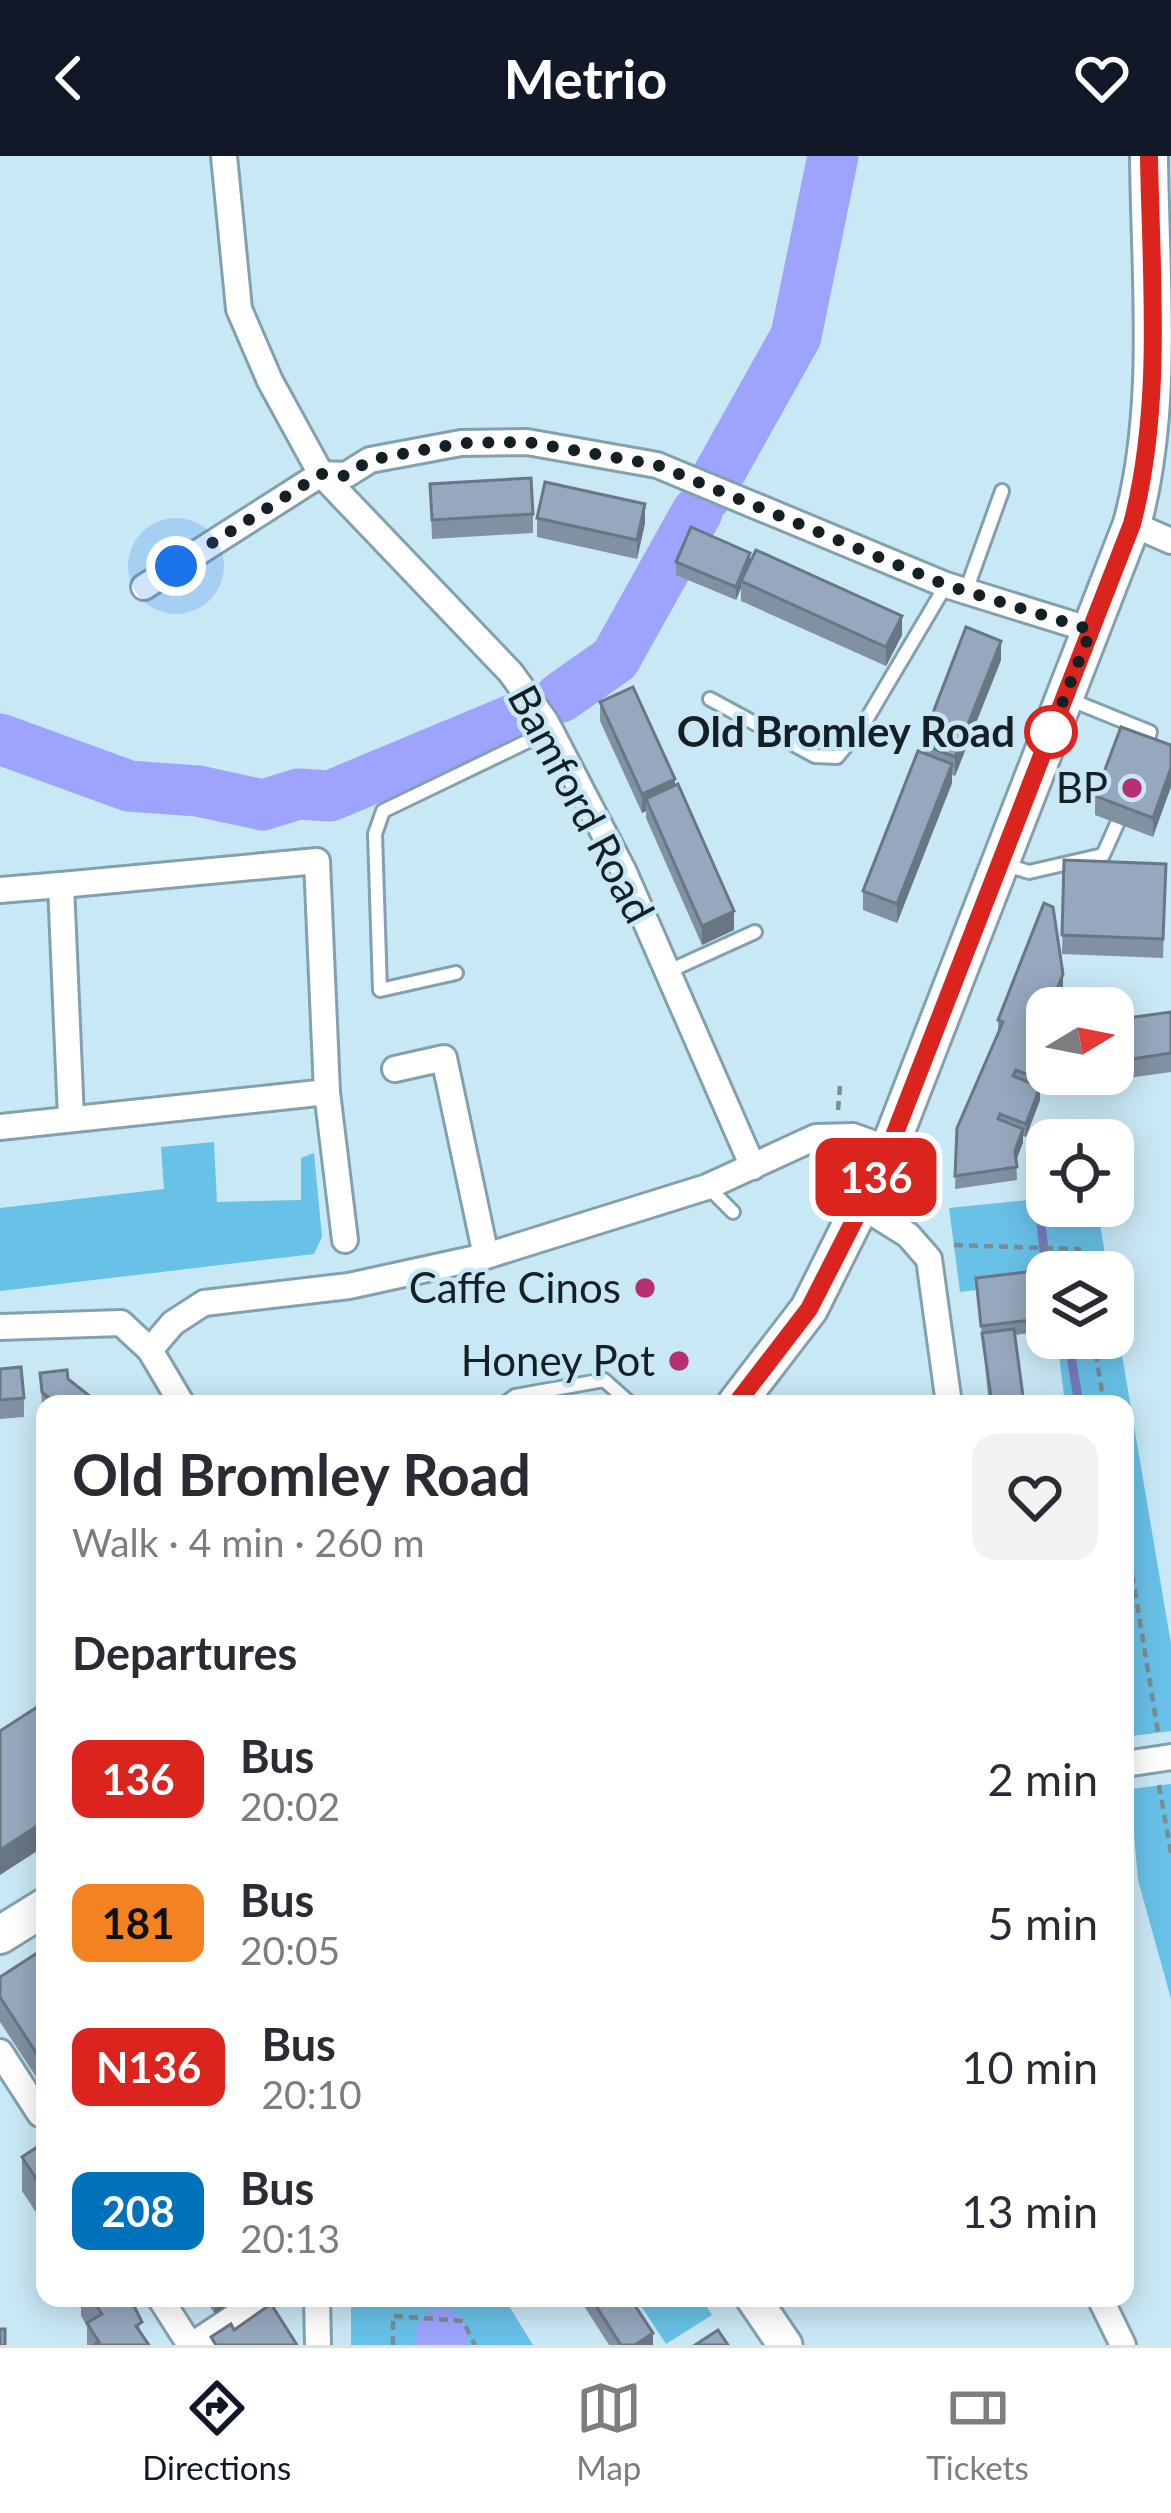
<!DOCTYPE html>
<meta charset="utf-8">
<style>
:root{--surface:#fff;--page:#f2f2f3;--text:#2b2b33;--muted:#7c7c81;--line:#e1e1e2;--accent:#111827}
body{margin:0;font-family:Lato,sans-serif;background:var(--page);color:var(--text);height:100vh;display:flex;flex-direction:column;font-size:45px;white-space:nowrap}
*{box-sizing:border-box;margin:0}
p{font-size:39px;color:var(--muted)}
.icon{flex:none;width:66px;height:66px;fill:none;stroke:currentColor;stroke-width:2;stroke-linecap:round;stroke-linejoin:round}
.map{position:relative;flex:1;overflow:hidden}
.side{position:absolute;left:36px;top:1239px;width:1098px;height:912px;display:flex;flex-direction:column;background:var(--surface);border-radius:24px;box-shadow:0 6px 30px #0003}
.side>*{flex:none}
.badge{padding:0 24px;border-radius:18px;font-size:42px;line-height:78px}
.needle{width:78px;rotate:80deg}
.fabs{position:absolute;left:1026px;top:831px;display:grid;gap:24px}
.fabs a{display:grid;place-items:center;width:108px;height:108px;border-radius:24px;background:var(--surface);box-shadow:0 6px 30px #0003;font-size:60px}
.you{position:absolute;width:60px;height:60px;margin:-30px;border:9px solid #fff;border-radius:50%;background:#1a73e8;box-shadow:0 0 0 18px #1a73e833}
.map>.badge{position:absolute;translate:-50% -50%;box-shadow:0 0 0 6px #fff}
h2{padding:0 36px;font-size:45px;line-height:108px}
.round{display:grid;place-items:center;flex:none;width:126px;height:126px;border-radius:24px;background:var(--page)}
.head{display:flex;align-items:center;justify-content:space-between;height:204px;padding:0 36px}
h1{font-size:57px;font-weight:700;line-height:90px}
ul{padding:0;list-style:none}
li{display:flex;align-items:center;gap:36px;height:144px;padding:0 36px}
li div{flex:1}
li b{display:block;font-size:45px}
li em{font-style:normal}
li .badge{min-width:132px;font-weight:700;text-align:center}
header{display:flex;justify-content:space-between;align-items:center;height:156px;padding:0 36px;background:var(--accent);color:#fff;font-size:54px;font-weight:700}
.tab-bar{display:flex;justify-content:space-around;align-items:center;height:168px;border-top:3px solid var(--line);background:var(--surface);font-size:33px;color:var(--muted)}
.tab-bar a{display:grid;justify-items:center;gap:6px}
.tab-bar .on{color:var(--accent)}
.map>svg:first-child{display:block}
</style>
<header><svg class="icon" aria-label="back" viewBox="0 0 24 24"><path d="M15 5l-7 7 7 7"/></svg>Metrio<svg class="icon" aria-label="heart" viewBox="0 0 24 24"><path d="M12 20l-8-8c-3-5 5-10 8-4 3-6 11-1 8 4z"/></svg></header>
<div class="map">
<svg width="1171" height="2189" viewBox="0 0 1171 2189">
<rect width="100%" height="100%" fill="#c9e8f6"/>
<!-- green -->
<g fill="#68c1e7">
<path d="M214,986l3,60 84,-2v-42l13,-5 8,84 -8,17 -314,37v-83l164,-19 -3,-42z"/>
<path d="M1047,1042v8h50l11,66h-61v9l-87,11 -11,-84z"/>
<path d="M1113,1146l58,342v87l-46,6v-333h-60l-8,-66h56z"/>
<path d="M1171,1628v215l-33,-119 -8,-91z"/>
<path d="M351,2142h153l29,47h-182z"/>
<path d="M636,2142h65l11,17 -46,29z"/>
</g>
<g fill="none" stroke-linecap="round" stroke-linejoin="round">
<!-- stream -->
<g stroke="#747cbd" stroke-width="9">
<path d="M1037,1030l8,74 9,12"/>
<path d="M1068,1182l11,66"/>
<path d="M1125,1539v1"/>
</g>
<!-- river -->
<g stroke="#9da4fe" stroke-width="51">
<path d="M707,339l89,-159 37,-180"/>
<path d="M561,541l54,-38 82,-147"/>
<path d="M0,583l129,47 69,5 65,14 35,-11 32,2 211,-88"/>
<path d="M441,2189l1,-11"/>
</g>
<!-- lane casing -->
<g stroke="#83a0ae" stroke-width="18">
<g id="lane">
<path d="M966,435l36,-100"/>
<path d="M1066,542l84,34 -6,20"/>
<path d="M710,543l105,57 22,1 25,-30 84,-142"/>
<path d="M1006,709l23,7 74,-17 14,-31"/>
<path d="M669,815l86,-39"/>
<path d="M456,817l-76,17 -5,-156 8,-23 168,-81"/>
<path d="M708,1031l25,25"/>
<path d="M504,1248l11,-8 89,-16 27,24"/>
</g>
</g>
<!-- street casing -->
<g stroke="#83a0ae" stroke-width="30">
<g id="street">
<path d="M224,0l15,153 31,72 51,93 190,199 35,49 78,150 129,295"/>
<path d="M321,318l25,1 24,-15 91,-17 66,-1 130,23 289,120 145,45"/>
<path d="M1132,368l39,17"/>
<path d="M144,431l177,-113"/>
<path d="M0,734l61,-5"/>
<path d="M395,913l49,-11 42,198"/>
<path d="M71,962l-10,-233 256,-24 10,231 18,148"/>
<path d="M0,971l327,-35"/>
<path d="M863,1051l45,28 21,24 20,145"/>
<path d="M0,1171l121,-4 29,27 32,54"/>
<path d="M150,1194l23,-27 31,-20 145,-17 137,-30 221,-69 109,-50 37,-1 36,13"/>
<path d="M1125,1608l46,-7"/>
<path d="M0,1896l40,62 5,-3"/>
<path d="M160,2142l30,47"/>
<path d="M317,2142l1,47"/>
<path d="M1100,2142l23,47"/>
<path d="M192,2189l71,-47"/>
</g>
</g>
<!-- secondary casing -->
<g stroke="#83a0ae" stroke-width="39">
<path id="secondary" d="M753,2142l32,47"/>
</g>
<!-- primary casing -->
<g stroke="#83a0ae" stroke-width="42">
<g id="primary">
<path d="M736,1248l73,-95 80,-160 243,-625c32,-118 18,-246 17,-368"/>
<path d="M0,1779l45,-28"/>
</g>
</g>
<!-- path -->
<g stroke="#778d97" stroke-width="4.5" stroke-dasharray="9 6" stroke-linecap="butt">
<path d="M838,954l2,-24"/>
<path d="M817,1043l14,-36"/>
<path d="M954,1089l125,4 4,23"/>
<path d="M1093,1182l11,66"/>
<path d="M1125,1374l33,202"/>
<path d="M1159,1629l12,68"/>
<path d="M393,2189v-29l70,5 12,24"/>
</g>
<!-- lane -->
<use href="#lane" stroke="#fff" stroke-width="12"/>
<!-- street -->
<use href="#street" stroke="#fff" stroke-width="24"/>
<!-- secondary -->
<use href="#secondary" stroke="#fff" stroke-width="33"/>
<!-- primary -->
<use href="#primary" stroke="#fff" stroke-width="36"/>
</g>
<!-- wall -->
<g fill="#8190a3">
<path d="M430,328l103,30v19l-101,6z"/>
<path d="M537,362l108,5 -8,36 -100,-22z"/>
<path d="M676,406h74l152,73 -16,31 -145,-65v-13l-5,12 -60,-25z"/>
<path d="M1001,504l-46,116 -3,-1v8l-55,140 -34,-13v-19l58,-139v-8z"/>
<path d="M600,546l75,84 59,144 -32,15 -56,-127v-7l-4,2 -42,-92z"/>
<path d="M1171,589l-18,92 -58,-22v-19z"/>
<path d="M1064,704l102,4 -3,94 -101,-4z"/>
<path d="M1063,831l-9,21h-7l-5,85 -2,-1v8l-14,37 -3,-1v6l-7,18 1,20 -62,9 2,-61 41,-95v-13z"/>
<path d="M1171,856v60l-64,9 -1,-7h7v-54z"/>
<path d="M976,1122l64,41v13l-26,3 10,69h-35z"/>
<path d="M0,1213l24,29v19l-24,2z"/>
<path d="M40,1217l28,6 32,25h-55v4l-3,-3z"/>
<path d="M45,1792l-1,141 -44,-67v-45z"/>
<path d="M45,1986v84l-23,-35v-34z"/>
<path d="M81,2142h49l12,37 7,10h-62v-19l-6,-10z"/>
<path d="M204,2142h34l-23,16z"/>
<path d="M579,2142h51l23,47h-44z"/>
</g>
<!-- shaded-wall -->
<g fill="#697684">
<path d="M645,348v19l-8,36v-19z"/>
<path d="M750,397v13l-9,15v7l-5,12v-13z"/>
<path d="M902,460v19l-16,31v-19z"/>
<path d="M1001,485v19l-46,116v-19z"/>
<path d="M952,608v19l-55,140v-19z"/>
<path d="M1171,612v19l-18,50v-19z"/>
<path d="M675,623v19l-29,1v12l-4,2v-19z"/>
<path d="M734,755v19l-32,15v-19z"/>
<path d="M1063,818v13l-9,21h-5z"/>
<path d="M1047,912v6h3l-8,19v-13z"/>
<path d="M1040,931v13l-14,37v-13z"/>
<path d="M1023,973v13l-8,22v-13z"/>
<path d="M45,1665v25l-45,29v-25z"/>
<path d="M215,2142h23l-23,16z"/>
<path d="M653,2177v12h-18z"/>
</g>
<!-- building -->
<g fill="#96a8bd" stroke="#697684" stroke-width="3">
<path d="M531,322l2,36 -101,6 -2,-36z"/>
<path d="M545,326l100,22 -8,36 -100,-22z"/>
<path d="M691,371l59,26 -14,34 -60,-25z"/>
<path d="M756,394l146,66 -16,31 -145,-66z"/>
<path d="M966,471l35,14 -46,116 -34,-13z"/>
<path d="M633,531l42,92 -33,15 -42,-92z"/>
<path d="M1121,571l50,18v23l-18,50 -58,-22z"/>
<path d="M918,595l34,13 -55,140 -34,-13z"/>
<path d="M678,628l56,127 -32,15 -56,-127z"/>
<path d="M1064,704l102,4 -3,75 -101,-4z"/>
<path d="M1044,747l9,4 10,67 -14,34h-2v60l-5,12 -26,-10 -3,6 27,11 -14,37 -26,-10 -2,5 25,10 -8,22 2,16 -62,9 2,-48 46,-106 -5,-2z"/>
<path d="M1171,856v41l-58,9v-42z"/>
<path d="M1034,1115l6,48 -59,7 -5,-48z"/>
<path d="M1014,1173l10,75h-32l-10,-71z"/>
<path d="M21,1211l3,31 -24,2v-31z"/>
<path d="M67,1214l1,9 24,19 7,-1 1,7h-44l-14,-12 -2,-19z"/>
<path d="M45,1546v119l-45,29v-119z"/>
<path d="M45,1792v116l-1,1 -44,-68v-20z"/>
<path d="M45,1986v50l-23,-35z"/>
<path d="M91,2142h39l12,24 -6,4 13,19h-55l5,-3 -12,-19 15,-9z"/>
<path d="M591,2142h39l23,35 -18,12h-14z"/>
<path d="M271,2148l26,41h-81l-5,-8 20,-13 3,6z"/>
<rect x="0" y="2173" width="5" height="16"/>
<path d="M718,2174l10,15h-33z"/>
</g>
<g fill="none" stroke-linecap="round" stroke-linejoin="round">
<!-- line casing -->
<g stroke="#fff" stroke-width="27">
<path id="line" d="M736,1248l73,-95 74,-145 249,-640c31,-119 19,-246 17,-368"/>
</g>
<!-- line -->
<use href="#line" stroke="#dc241f" stroke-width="18"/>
<!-- walk -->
<path stroke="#152026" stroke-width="12" stroke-dasharray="0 21.6" d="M176,410l145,-92 25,2 24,-16 91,-17 66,-1 130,23 289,120 145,45 -40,102"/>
</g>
<!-- markers -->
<circle fill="#fff" stroke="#dc241f" stroke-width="6" cx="1051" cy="576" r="24"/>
<g fill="#b62f70" stroke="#c9e8f6" stroke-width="4.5">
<circle cx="1132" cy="632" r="12"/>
<circle cx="645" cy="1132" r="12"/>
<circle cx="679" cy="1205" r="12"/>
</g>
<g text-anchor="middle" stroke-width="9" stroke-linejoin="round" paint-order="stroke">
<!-- stop labels -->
<g font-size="42" font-weight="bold" fill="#152026" stroke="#c9e8f6" text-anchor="end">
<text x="1015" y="591">Old Bromley Road</text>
</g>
<!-- poi labels -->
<g font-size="42" fill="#152026" stroke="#c9e8f6" text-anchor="end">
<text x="1108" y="647">BP</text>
<text x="621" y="1147">Caffe Cinos</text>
<text x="655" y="1220">Honey Pot</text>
</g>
<!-- street labels -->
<g font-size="42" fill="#152026" stroke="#c9e8f6">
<text transform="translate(581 648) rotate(62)" y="15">Bamford Road</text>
</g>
</g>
</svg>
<div class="fabs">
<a><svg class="needle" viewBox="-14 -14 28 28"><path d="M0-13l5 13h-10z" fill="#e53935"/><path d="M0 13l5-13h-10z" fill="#7c7c81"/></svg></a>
<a><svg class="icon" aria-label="locate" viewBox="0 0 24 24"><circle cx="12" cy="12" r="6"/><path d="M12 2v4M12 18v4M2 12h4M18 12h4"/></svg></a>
<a><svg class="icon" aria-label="layers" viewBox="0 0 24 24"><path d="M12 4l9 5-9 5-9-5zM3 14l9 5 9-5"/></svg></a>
</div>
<div class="you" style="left:176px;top:410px"></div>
<b class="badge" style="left:876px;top:1021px;background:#dc241f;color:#fff">136</b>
<section class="side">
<div class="head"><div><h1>Old Bromley Road</h1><p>Walk · 4 min · 260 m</p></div><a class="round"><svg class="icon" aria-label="heart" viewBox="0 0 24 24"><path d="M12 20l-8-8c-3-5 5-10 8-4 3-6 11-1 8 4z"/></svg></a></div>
<h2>Departures</h2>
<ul>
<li><span class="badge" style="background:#dc241f;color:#fff">136</span><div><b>Bus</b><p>20:02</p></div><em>2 min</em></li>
<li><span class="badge" style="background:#f58220;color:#111">181</span><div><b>Bus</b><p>20:05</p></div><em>5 min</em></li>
<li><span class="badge" style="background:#dc241f;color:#fff">N136</span><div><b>Bus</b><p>20:10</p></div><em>10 min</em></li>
<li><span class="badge" style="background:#0072bc;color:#fff">208</span><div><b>Bus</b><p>20:13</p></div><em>13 min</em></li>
</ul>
</section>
</div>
<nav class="tab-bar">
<a class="on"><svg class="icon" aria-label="directions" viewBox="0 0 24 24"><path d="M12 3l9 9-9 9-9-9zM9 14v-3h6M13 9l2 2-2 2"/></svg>Directions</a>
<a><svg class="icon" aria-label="map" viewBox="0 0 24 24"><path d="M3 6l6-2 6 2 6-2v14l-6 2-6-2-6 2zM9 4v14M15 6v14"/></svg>Map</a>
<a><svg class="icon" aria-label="tickets" viewBox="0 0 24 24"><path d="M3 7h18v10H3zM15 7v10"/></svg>Tickets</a>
</nav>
